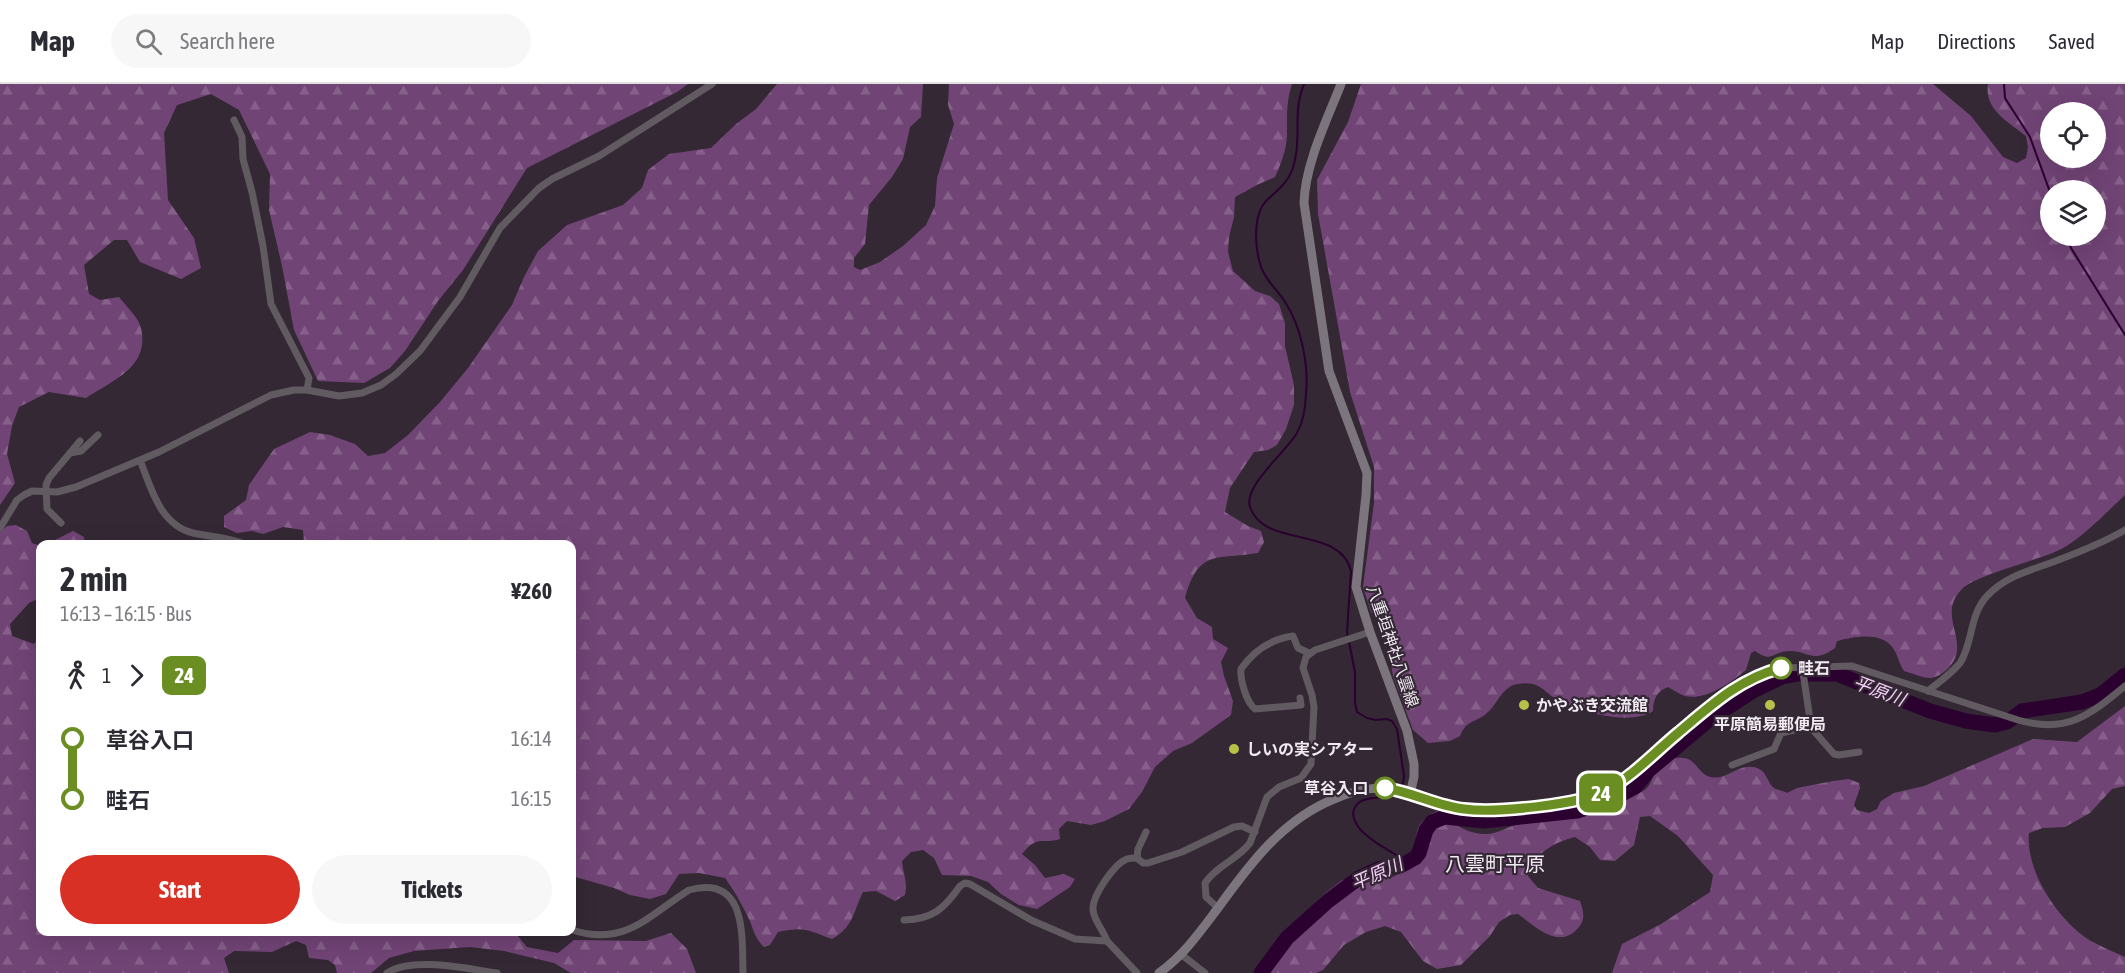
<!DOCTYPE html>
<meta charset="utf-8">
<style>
:root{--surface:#fff;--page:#f7f7f7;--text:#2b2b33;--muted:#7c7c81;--line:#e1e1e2;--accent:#d93025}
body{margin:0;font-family:"Asap Condensed","Noto Sans JP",sans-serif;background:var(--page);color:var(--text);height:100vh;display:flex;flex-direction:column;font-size:22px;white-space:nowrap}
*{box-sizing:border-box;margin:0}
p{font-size:20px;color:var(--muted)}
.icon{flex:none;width:33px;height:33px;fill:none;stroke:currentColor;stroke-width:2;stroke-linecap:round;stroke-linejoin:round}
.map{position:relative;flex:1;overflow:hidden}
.side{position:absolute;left:36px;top:456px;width:540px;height:396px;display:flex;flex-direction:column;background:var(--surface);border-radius:12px;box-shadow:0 6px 24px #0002}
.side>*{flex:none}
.badge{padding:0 12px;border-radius:9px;font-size:21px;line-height:39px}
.tools{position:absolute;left:2040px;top:18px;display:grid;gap:12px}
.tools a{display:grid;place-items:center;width:66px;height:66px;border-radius:50%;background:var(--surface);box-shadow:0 6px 24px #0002;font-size:30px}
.map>.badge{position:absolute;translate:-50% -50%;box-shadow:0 0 0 3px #fff}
.legs{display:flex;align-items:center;gap:9px;height:66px;padding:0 24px;font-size:20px}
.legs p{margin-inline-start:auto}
.overview{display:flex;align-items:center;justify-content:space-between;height:102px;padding:0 24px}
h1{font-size:33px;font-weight:700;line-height:45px}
.primary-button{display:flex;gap:12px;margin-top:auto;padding:12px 24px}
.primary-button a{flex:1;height:69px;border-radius:36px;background:var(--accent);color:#fff;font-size:24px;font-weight:700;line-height:69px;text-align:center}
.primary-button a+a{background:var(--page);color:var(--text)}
ul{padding:0 24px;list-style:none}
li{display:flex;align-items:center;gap:21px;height:60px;font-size:22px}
li i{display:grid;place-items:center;width:9px;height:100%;margin:0 8px;background:currentColor}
li i::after{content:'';width:15px;height:15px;margin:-8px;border:4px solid;border-radius:50%;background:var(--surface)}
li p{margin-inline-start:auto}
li:first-child i{background:linear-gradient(#0000 50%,currentColor 0)}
li:last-child i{background:linear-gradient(currentColor 50%,#0000 0)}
header{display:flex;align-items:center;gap:36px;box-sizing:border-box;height:84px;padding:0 30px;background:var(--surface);border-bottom:2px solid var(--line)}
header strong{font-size:28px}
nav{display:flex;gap:33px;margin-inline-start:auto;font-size:21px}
.search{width:420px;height:54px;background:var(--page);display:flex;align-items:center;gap:15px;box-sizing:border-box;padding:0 21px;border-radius:33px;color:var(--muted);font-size:22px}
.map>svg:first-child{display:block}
</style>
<header>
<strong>Map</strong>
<div class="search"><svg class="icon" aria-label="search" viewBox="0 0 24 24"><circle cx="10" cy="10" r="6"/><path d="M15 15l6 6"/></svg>Search here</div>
<nav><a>Map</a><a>Directions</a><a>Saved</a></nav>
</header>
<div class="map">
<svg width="2125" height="889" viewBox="0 0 2125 889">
<defs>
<pattern id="forest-firs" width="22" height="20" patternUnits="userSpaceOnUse" patternTransform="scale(1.5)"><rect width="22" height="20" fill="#714476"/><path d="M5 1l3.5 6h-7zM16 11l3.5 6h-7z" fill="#865f8a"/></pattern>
</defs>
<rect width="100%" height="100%" fill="#332834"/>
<!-- forest -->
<g fill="url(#forest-firs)" fill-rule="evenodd">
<path d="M0,0h688l-11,8 -150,76 -64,102 -25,31 -33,50 -15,17 -26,15 -46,-2 -24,-51 -12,-64 -13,-56 1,-36 -31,-64 -28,-16 -34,11 -13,28 4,67 26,38 7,30 -20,11 -41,-17 -13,-22h-13l-30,25 5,29 11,6 19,-3c7,9 20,21 22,31 9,39 -28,52 -55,70l-37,-6 -30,15 -7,19 -5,28 8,29 -15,22z"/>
<path d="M777,0h146l-2,33 -11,10 -7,32 -11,18 -23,28 -4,39 -11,14v9l6,3 20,-8 23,-16 23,-21 9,-19 2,-28 17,-54 -6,-19 1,-21h343c-6,18 -5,34 -5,52 -1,15 -6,28 -12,41l-18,8 -22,12 -1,20 -5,20 -1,15 5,19 22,20 15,5 9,8 6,19v23l9,39v20l-8,24 -9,16 -9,5 -14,2 -24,36 -5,24 23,14 13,5 3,11 -6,11c-41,7 -59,-5 -73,45l12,20 15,9 1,12 15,9 -7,14 3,14 9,25 -2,14 -39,28 -19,8 -18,16 -13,25 -13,17 -24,12 -14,4 -24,-4 -8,8 1,10c-20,6 -21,-5 -38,15l13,11 10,13 19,-4 11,5 -5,8 -33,22 -18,-4 -18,-11 -13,-12 -17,-6 -29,-1 -8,-17 -11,-8 -12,2 -9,9c1,12 6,22 3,34l-10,6 -19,-10 -13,1c-10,21 -10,35 -31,47 -24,-9 -28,-13 -54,-7l-8,13 -6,2c-11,-11 -10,-18 -16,-30 -7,-14 -14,-27 -23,-39l-26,-5 -20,1 -13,20 -16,5 -20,-4 -16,-7 -42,-12v-332h-268l-1,-14 -20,-3 -20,7 -11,-3 -15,2 -13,-6v-11l22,-16 3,-15 25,-36 36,-17 20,3 25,9 13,12 17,-3 23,-18 32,-33 28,-34 44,-63 12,-28 14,-26 29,-26 56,-20 19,-17 6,-18 21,-16 42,-6 25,-24 20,-15z"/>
<path d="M1361,0h572l38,32 32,41 14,6 9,-5 2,-11 -2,-11c-17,-14 -42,-26 -38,-52h137v411c-16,15 -47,47 -66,55 -23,11 -83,25 -97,39 -21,21 -3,41 -5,61 0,12 -14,27 -27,28 -8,0 -18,-5 -26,-7 -5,-7 -6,-16 -11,-23 -12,-17 -39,-11 -56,-7l-2,7c-22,16 -26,3 -45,3 -19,0 -16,13 -35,0l-4,2 -5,17c-15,12 -40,31 -61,26 -6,-2 -11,-6 -17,-9 -11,4 -15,12 -15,24 -24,16 -77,0 -100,-14 -5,-3 -10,-9 -15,-11 -7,-4 -20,-3 -27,0 -12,7 -15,20 -24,27 -13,11 -20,6 -27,23l-10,5 -22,2 -15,-13 -20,-54 -5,-32 -10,-23 -7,-9 -8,-25 11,-84v-36l-24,-75 -32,-178 -1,-34 31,-58zM2050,28h46v46h-46zM2050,106h46v46h-46z"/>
<path d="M16,441l11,6 5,12 8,3v52l-11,5 -19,21 2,12 22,8 6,-7v295h476v2l11,13 31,6 16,-13 72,1 25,-8 16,16 9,24h-125l-17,-10 -50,-12 -34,-4 -56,4 -25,7 -18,15h-34l-2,-8 -7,-5 -19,-2 -3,-13 -10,-4 -24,11 -38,-1 -10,7 5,15h-229v-441l7,-6z"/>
<path d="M73,447l11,6 1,7h-38z"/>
<path d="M2125,622v80l-13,3 -22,24 -25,14 -22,1 -14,5c-4,38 30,89 62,108 11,6 23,11 34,16v16h-513l10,-29 39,-20 49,-32 3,-17 -35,-39 -28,-20 -10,1 -6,28 -19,16 -15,-1 -10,-13 -15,-10c-21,5 -43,18 -47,39l10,12 42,13c3,9 6,18 -1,26 -20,24 -43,0 -61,-13l-8,1 -11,7 -9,14 -29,29 -24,4 -14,-8 -22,-29 -16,-6 -19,6 -22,13 -21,25 -7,3h-51l7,-6 29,-50 23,-23 18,-14 48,-2 21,-9 9,-9c-6,-26 -7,-36 17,-49 18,12 26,22 48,23 10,1 24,-8 35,-10 38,-9 74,-6 110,-26 5,-3 12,-6 16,-9 10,-10 6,-28 30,-31 21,-3 20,15 34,19 16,4 27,-13 43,-10 14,2 13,14 21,21 3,2 10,3 13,5l10,-5 36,-7 16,-2 10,4 1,5 -6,17 3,5 12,3 8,-4 4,-8 13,-8 30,-7 109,-47 44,3z"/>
</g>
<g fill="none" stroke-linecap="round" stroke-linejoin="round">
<!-- stream -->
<g stroke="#2b0130" stroke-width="2">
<path d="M1304,0c-12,29 -2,53 -10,80 -4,17 -15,25 -27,36 -14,13 -12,43 -8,60 3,17 17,28 26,42 16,24 24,63 21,92 -1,14 -2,26 -9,39 -11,19 -54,53 -47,74 14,42 90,18 101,64l-4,61 8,40v31l2,9 10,6 9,2 10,-1 6,2 5,8 7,47 -1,7 -5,6"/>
<path d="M2004,0l1,14 25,39 20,55"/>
<path d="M2067,152l4,12 54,87"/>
<path d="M1395,709c-8,7 -21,3 -31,7 -5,1 -8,5 -10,9 -7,23 39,43 54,53"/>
</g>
<!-- river -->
<path stroke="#2b0130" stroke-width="15" d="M1261,889l26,-35 41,-37 20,-15 11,-8 19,-9 24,-4 13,-7 4,-5 7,-23 6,-8 13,-5 39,4 93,-10 32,-10 26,-14 14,-17 61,-51 43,-28 29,-14 16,-3h39l93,37 36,10 29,4 12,-3 15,-11 60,-9 18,-7 25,-20"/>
<!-- street -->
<g stroke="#615b61" stroke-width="7">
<path d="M234,36l8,17 1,22 9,33 11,54 8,58 38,74 -2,12"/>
<path d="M70,369l10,-12"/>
<path d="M140,376c11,28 20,65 53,73 18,4 35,4 51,11"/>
<path d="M61,439l-14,-14 -1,-24 3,-7 21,-25 11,-2 17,-16"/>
<path d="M0,444l17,-28 7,-5 8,-4 25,1 19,-5 83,-35 112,-57 23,-5h13l32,6 23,-3 19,-8 15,-11 24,-23 40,-54 40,-69 39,-40 13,-9 47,-23 113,-72"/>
<path d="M1802,582l9,60 2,4 21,24 5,1 20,-3"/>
<path d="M1928,607c11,-9 23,-17 32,-28 13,-19 9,-49 28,-68 18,-19 41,-24 65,-33 24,-9 50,-19 72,-32"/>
<path d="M1300,614l1,7 -46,4c-9,-7 -15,-30 -14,-40 13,-19 30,-30 52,-33l5,12 11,5"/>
<path d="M1732,681l42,-16 7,-16 30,-7"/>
<path d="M1410,710l33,11 21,5h29l84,-10 19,-4 27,-16 87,-74 18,-13 30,-17 23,-8 71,-2 166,54c48,14 71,-4 107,-34"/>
<path d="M1146,748l-8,17 -1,9 6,5h5l34,-11 52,-25 8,-1 13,6"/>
<path d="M1218,824l-12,-11 -1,-14c11,-17 32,-23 45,-40l17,-46 12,-10 22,-9 10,-14 3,-57 -2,-12 -9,-27 3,-11 9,-7 55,-18"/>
<path d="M904,836c29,-1 40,-11 56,-34l5,-3 5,1 61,36 44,19 32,2 30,32"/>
<path d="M572,846c53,17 76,-14 117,-40 58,-16 53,46 54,83"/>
<path d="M1107,857c-3,-10 -13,-20 -14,-31 -1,-14 21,-46 34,-51 3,-1 7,-1 10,-1"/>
<path d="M1182,871l23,18"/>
<path d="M387,889c26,-17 81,-4 110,0"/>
</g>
<!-- secondary -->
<path stroke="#7d757e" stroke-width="9" d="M1159,889c25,-18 41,-41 59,-65 31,-43 64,-88 116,-109 32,-13 42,-13 76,-5l4,-17v-13l-7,-33 -37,-99 -14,-45 10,-92 1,-22 -38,-102 -25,-168c1,-39 23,-83 37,-119"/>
</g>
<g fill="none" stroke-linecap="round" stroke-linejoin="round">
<!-- line-1 casing -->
<g stroke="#fff" stroke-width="14">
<path id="line-1" d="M1385,704c27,4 52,18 79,21 31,4 117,-4 143,-19 26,-14 48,-38 71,-57 31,-26 62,-55 103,-65"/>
</g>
<!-- line-1 -->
<use href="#line-1" stroke="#6b8e23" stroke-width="9"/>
</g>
<!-- markers -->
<g fill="#fff" stroke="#6b8e23" stroke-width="3">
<circle cx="1781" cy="584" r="10"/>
<circle cx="1385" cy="704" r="10"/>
</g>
<g fill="#b8c147" stroke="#332834" stroke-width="2">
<circle cx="1524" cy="621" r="6"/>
<circle cx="1770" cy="621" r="6"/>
<circle cx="1234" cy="665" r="6"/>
</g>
<g text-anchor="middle" stroke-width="4.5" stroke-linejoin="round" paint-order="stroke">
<!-- street labels -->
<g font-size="16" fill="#f1eaf2" stroke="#332834">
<text transform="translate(1393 562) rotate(71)" y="6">八重垣神社八雲線</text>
</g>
<!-- stop labels -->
<g font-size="16" font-weight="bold" fill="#f1eaf2" stroke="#332834" text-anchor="start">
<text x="1798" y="590">畦石</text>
<text x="1368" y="710" text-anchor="end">草谷入口</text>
</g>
<!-- poi labels -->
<g font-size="16" font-weight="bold" fill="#f1eaf2" stroke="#332834" text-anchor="start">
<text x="1536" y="627">かやぶき交流館</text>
<text x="1770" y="646" text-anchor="middle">平原簡易郵便局</text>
<text x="1246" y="671">しいの実シアター</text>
</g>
<!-- water labels -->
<g font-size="18" font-style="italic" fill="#f6ccfa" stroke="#332834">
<text transform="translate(1879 607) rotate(21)" y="6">平原川</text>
<text transform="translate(1377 790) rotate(-24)" y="6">平原川</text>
</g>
<!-- quarter labels -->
<g font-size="20" fill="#f1eaf2" stroke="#332834">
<text x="1495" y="787">八雲町平原</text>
</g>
</g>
</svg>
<div class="tools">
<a><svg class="icon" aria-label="locate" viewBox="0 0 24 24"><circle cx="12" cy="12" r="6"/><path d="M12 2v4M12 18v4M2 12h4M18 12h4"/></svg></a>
<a><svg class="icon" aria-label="layers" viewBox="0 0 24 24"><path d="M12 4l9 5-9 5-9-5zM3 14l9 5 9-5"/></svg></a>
</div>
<b class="badge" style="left:1601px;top:709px;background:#6b8e23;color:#fff">24</b>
<section class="side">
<div class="overview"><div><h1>2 min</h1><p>16:13 – 16:15 · Bus</p></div><b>¥260</b></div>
<div class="legs"><svg class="icon" aria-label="walk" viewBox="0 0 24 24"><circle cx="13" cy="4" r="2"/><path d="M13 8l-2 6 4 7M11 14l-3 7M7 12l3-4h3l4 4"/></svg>1<svg class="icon" aria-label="forward" viewBox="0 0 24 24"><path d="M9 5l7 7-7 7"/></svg><b class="badge" style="background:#6b8e23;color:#fff">24</b></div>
<ul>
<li><i style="color:#6b8e23"></i><b>草谷入口</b><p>16:14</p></li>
<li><i style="color:#6b8e23"></i><b>畦石</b><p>16:15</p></li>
</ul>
<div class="primary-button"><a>Start</a><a>Tickets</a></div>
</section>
</div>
